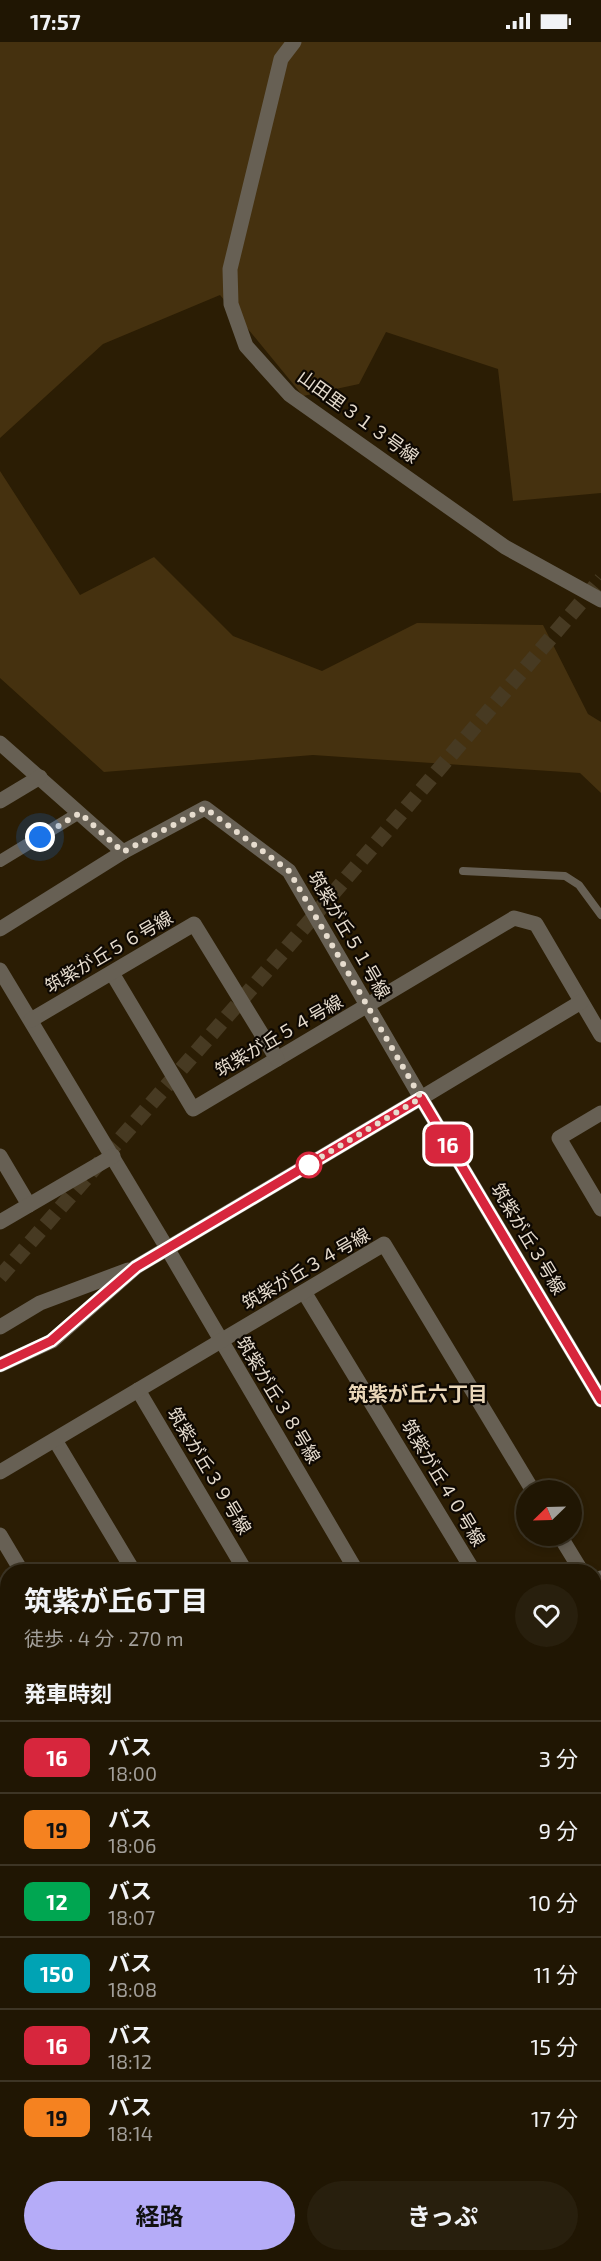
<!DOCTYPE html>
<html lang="ja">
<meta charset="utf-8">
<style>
:root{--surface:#201603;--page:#281f0d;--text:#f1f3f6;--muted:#a29f9a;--line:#3d3525;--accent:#b5acf8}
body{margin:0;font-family:"Exo 2","Noto Sans JP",sans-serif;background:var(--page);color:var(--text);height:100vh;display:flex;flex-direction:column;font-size:22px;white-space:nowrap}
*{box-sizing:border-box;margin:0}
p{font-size:20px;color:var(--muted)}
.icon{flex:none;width:33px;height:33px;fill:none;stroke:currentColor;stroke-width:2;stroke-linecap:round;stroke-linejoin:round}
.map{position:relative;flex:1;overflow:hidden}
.sheet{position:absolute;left:0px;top:1522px;width:602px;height:698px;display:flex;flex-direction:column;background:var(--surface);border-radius:24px 24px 0 0;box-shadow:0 3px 9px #0003,0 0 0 2px var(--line)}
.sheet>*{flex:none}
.badge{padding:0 12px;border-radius:9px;font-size:21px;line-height:39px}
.needle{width:39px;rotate:247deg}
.tools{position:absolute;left:516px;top:1438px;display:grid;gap:12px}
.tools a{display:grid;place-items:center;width:66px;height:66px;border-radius:50%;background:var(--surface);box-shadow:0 3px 9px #0003,0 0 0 2px var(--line);font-size:30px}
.you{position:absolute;width:30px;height:30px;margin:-15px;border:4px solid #fff;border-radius:50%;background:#1a73e8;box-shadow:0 0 0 9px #1a73e833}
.map>.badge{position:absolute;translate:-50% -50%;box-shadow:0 0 0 3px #fff}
h2{padding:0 24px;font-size:22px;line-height:54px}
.round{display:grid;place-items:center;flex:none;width:63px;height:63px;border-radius:32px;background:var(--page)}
.summary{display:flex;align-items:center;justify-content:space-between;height:102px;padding:0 24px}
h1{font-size:28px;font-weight:700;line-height:45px}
.cta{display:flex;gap:12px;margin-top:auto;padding:12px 24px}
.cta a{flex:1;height:69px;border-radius:36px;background:var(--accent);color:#111;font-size:24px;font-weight:700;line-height:69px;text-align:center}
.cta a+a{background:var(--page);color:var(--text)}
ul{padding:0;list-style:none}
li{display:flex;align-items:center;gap:18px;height:72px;padding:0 24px;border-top:2px solid var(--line)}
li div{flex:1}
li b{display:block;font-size:22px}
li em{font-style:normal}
li .badge{min-width:66px;font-weight:700;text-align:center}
.status{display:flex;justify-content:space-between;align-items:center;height:42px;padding:0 30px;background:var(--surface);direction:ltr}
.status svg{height:16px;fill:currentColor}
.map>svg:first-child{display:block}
</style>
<div class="status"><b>17:57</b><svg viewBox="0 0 49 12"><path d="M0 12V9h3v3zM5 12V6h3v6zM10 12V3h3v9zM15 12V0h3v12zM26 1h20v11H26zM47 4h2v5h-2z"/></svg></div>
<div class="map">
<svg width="601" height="2219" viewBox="0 0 601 2219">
<rect width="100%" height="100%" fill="#2b1d04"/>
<!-- green -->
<g fill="#45310f">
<path d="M0,0h601v451l-88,8 -15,-132 -112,-37 -27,52 -56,12 -83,-101 -117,49 -103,94z"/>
<path d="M0,429l80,124 74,-38 79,79 89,35 95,-48 126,2 45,89 13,8v71l-21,-20 -267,-18 -209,17 -104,-94z"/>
</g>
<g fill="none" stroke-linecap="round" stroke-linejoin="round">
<!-- tertiary-tunnel -->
<path stroke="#473a22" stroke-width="15" stroke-dasharray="15 8" stroke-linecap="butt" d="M0,1235l284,-326 317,-372"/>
<!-- service -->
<path stroke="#676054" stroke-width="8" d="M463,829l102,5 14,9 22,30"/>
<!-- pedestrian -->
<g stroke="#676054" stroke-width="12">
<path d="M0,819l79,-48"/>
<path d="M594,1604l7,-4"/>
</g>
<!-- minor -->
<g stroke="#676054" stroke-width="15">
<path d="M294,0l-13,17 -51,210 1,35 15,42 44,49 215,152 96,53"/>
<path d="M0,701l123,109"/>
<path d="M0,759l40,-24"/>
<path d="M0,887l123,-77 82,-44 84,63 132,227"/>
<path d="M0,928l167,278 190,324"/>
<path d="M112,931l81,136 321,-191 22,6 65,111"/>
<path d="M31,978l163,-96 83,135"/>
<path d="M601,1071l-42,25 42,71"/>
<path d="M0,1114l29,49"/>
<path d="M0,1180l113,-66"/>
<path d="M304,1250l170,280"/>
<path d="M0,1285l40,-24 88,-33"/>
<path d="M0,1323l52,-24 84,-74"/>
<path d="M138,1348l108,182"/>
<path d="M55,1398l79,132"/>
<path d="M0,1430l384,-228 149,247"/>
<path d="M0,1493l22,37"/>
<path d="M560,1494l22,36"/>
<path d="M594,1540l7,-4"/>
<path d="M594,1668l7,-4"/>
<path d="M0,1776l8,-1"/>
<path d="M0,1828h8"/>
<path d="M0,1886l8,-1"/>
<path d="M594,1952l7,-1"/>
<path d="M0,2131l8,67"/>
<path d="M9,2212l1,7"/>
<path d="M123,2212v7"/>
<path d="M224,2212l1,7"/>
<path d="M322,2212l1,7"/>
<path d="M419,2212v7"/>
<path d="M528,2212l1,7"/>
</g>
<!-- tertiary -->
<g stroke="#676054" stroke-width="15">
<path d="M421,1056l160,-96"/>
<path d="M136,1225l285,-169 180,302"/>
</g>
</g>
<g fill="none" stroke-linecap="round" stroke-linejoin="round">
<!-- line casing -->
<g stroke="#fff" stroke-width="14">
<path id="line" d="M0,1323l51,-24 85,-74 285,-169 180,302"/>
</g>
<!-- line -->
<use href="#line" stroke="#d7263d" stroke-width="9"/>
<!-- walk -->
<path stroke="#e6dcce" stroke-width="6" stroke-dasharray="0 10.8" d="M40,795l40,-24 43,39 82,-44 84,63 132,227 -117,69 5,-2"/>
</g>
<!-- markers -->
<circle fill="#fff" stroke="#d7263d" stroke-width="3" cx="309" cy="1123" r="12"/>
<g text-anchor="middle" stroke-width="4.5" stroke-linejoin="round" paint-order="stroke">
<!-- street labels -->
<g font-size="18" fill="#e6dcce" stroke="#0e0802">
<text transform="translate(358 375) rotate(36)" y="6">山田里３１３号線</text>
<text transform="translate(349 893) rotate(60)" y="6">筑紫が丘５１号線</text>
<text transform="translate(109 910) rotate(-30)" y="6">筑紫が丘５６号線</text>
<text transform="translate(279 994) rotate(-30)" y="6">筑紫が丘５４号線</text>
<text transform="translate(528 1197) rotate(59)" y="6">筑紫が丘３号線</text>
<text transform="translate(306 1227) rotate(-30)" y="6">筑紫が丘３４号線</text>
<text transform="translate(278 1358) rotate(59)" y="6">筑紫が丘３８号線</text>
<text transform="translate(209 1429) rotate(59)" y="6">筑紫が丘３９号線</text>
<text transform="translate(443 1441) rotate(59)" y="6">筑紫が丘４０号線</text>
</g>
<!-- neighbourhood labels -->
<g font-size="20" font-weight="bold" fill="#ead7b9" stroke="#0e0802">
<text x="418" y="1359">筑紫が丘六丁目</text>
</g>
</g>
</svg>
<div class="tools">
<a><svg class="needle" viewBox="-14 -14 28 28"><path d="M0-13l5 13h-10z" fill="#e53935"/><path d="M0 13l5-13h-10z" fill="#a29f9a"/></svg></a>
</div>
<div class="you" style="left:40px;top:795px"></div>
<b class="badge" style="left:448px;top:1102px;background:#d7263d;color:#fff">16</b>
<section class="sheet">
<div class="summary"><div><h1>筑紫が丘6丁目</h1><p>徒歩 · 4 分 · 270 m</p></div><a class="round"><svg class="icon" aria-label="heart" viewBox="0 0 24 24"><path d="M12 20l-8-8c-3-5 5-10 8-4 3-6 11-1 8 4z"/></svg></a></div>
<h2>発車時刻</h2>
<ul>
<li><span class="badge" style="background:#d7263d;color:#fff">16</span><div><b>バス</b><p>18:00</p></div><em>3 分</em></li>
<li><span class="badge" style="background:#f58220;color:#111">19</span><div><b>バス</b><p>18:06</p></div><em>9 分</em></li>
<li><span class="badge" style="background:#00a651;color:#fff">12</span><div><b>バス</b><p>18:07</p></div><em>10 分</em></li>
<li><span class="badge" style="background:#00a3b4;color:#fff">150</span><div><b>バス</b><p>18:08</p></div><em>11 分</em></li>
<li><span class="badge" style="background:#d7263d;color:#fff">16</span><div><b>バス</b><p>18:12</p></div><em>15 分</em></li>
<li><span class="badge" style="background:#f58220;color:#111">19</span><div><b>バス</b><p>18:14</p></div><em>17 分</em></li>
</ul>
<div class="cta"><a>経路</a><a>きっぷ</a></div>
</section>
</div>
